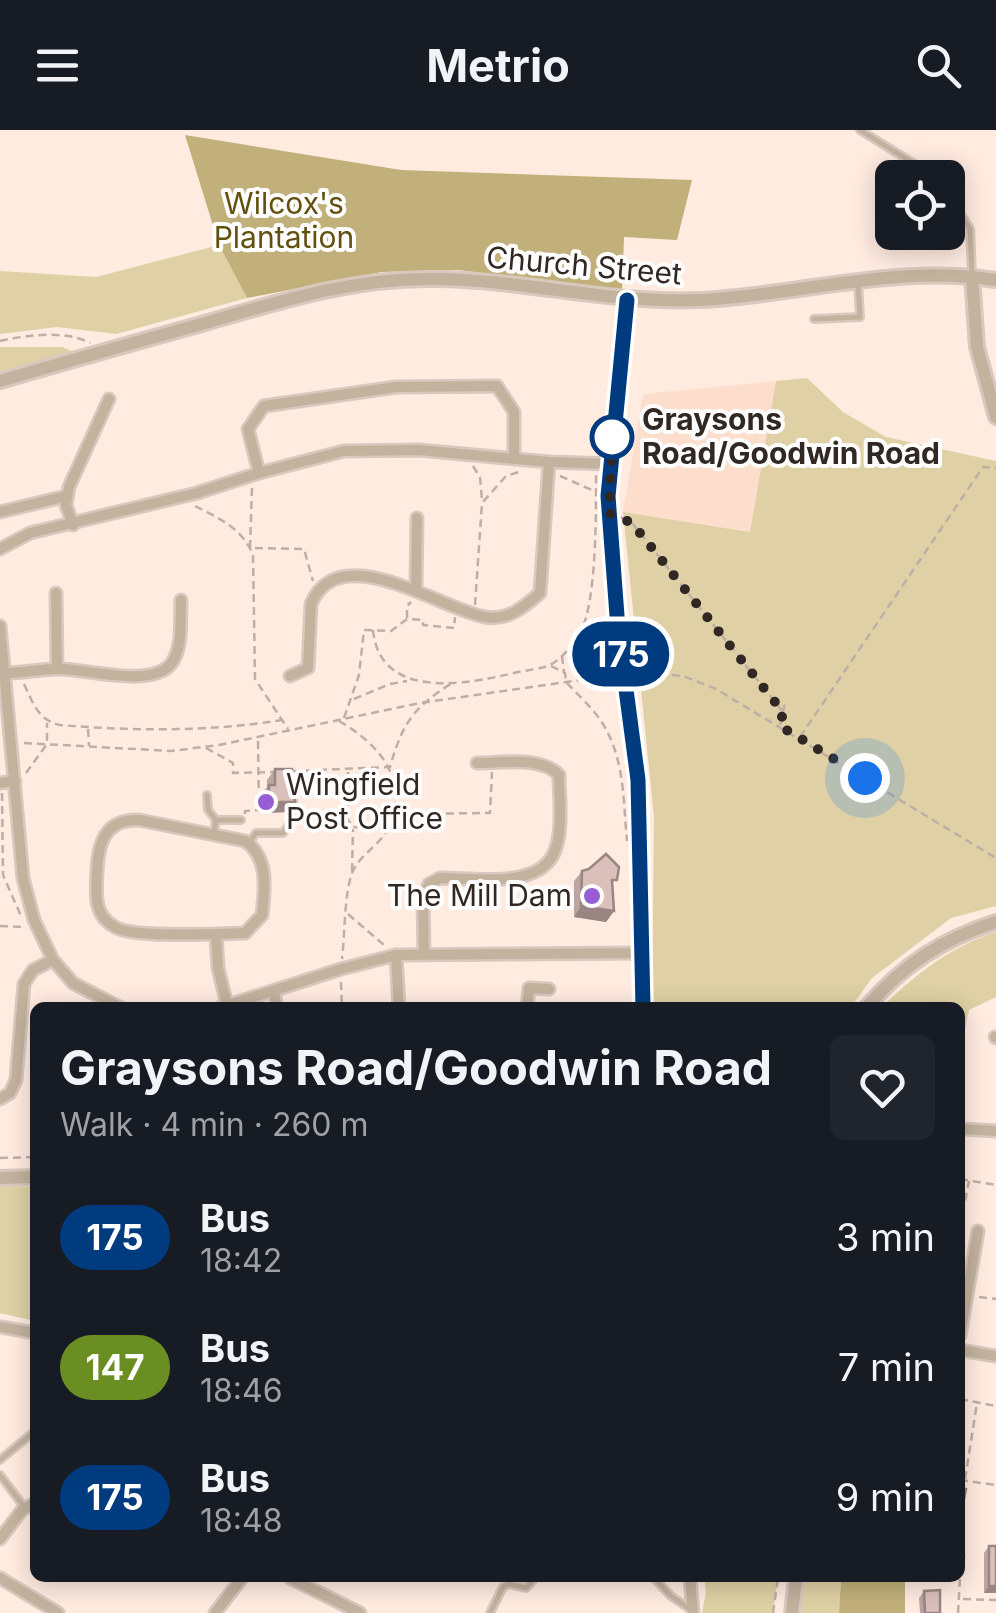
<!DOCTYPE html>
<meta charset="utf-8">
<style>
:root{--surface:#171b24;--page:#20242c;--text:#f1f3f6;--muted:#9ea1a6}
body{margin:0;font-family:Inter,sans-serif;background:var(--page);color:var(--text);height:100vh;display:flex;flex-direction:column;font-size:38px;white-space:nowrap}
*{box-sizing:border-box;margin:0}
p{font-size:32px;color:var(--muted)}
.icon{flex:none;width:55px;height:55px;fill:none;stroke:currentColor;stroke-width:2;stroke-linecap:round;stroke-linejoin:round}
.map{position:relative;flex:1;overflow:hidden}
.side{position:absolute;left:30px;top:872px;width:935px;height:580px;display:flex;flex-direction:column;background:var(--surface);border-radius:15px;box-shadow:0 5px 25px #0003}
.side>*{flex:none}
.badge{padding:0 20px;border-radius:32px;font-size:35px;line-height:65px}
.tools{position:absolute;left:875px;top:30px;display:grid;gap:20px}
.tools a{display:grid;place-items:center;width:90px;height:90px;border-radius:15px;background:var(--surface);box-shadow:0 5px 25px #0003;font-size:50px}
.you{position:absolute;width:50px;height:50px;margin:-25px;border:8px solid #fff;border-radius:50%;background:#1a73e8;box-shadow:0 0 0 15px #1a73e833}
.map>.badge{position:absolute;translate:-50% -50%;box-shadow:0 0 0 5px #fff}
.round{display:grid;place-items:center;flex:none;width:105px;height:105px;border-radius:15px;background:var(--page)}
.head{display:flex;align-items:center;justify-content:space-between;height:170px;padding:0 30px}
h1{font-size:48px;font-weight:700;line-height:75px}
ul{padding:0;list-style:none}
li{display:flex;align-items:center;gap:30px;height:130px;padding:0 30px}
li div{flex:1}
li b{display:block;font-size:38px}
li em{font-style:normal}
li .badge{min-width:110px;font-weight:700;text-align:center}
header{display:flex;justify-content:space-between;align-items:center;height:130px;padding:0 30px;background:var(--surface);font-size:45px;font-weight:700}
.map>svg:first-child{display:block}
</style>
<header><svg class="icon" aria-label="menu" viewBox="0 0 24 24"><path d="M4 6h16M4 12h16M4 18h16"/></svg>Metrio<svg class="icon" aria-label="search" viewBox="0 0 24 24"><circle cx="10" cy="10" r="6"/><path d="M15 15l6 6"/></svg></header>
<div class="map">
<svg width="996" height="1483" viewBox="0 0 996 1483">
<rect width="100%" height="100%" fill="#ffebe0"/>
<!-- built -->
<path fill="#fdddcb" d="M776,251l-26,151 -127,-20 20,-118z"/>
<!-- green -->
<g fill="#dfd1a5">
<path d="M219,115l28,53 -131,36 -59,-7 -57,7v-63l96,6z"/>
<path d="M0,217h62l15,6 -77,20z"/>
<path d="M807,248l36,34 43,25 110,24v445l-45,12 -79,60 -21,29h-199l2,-190 -31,-305 127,20 26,-151z"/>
<path d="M996,802v65l-27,13 -9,43v-45l-78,-1c34,-33 68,-60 114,-75z"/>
<path d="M0,1056l35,1v134l-35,-8z"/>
<path d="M704,1448h74l-5,35h-71l4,-21z"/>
<path d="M805,1448h36l-2,35h-41z"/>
</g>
<!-- forest -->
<g fill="#c1b07a">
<path d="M185,5l216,35 291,10 -15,60 -53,-3 -2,54 -164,-21 -76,2 -135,26 -28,-53z"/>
<path d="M841,1448h64v35h-66z"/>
</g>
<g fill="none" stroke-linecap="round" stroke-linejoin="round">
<!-- service casing -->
<g stroke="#dac8be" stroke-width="10">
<g id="service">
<path d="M860,0l77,48"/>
<path d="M948,64l22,35 2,45"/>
<path d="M814,189l46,-2 -2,-35"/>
<path d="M207,665l1,15 8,10 -2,13"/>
<path d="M216,690h25"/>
<path d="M249,713l7,-10h27l11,-16 -1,-18"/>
<path d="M0,1330l35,-29"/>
<path d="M0,1345l25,33"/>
<path d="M654,1448l17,18 20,14"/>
<path d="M490,1483l13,-26 6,-3 17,4 9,-10"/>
</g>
</g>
<!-- minor casing -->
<g stroke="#dac8be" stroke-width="15">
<g id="minor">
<path d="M627,170l-19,196 10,133 20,151 5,228"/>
<path d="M259,343l-11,-44 16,-23 132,-19 101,-1 17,26v47"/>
<path d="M0,382l67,-16"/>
<path d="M73,395l-7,-20 3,-18 40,-88"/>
<path d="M0,419l30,-16 167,-40 62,-20 85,-22 75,-1 130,12 61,2"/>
<path d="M416,459l1,-71"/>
<path d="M56,463l1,76"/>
<path d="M0,496l23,252 11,42 19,40 20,23 48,25"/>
<path d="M7,543c18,0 36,-5 55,-4 28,1 95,20 111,-8 10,-16 7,-43 8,-61"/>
<path d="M290,546l18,-8 3,-64c28,-67 129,5 174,13 23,4 39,-10 55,-24l9,-131"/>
<path d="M0,653l15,-2"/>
<path d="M216,804c-22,0 -85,3 -101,-7 -22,-12 -19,-33 -18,-55 1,-29 8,-53 42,-52l106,21c24,16 20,48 17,74l-17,18 -29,1 2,34 9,37"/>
<path d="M424,824l-1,-55 6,-15 11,-6c33,0 95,11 113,-23 11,-21 6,-57 6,-80 -18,-19 -56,-12 -82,-12"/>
<path d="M396,825l3,53"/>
<path d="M274,863l3,15"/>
<path d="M219,878l122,-39 55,-14 248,-2"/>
<path d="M527,878l2,-20 20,1"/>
<path d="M995,907l1,1"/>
<path d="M0,969l10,-6 6,-13 8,-96 9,-14 20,-10"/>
<path d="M962,999l34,2"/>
<path d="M0,1197l35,6"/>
<path d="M960,1205l18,-104"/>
<path d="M960,1220l36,6"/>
<path d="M0,1409l22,-29 13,-7"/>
<path d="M0,1448l58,35"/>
<path d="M290,1448l70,35"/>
<path d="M690,1448l3,35"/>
<path d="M215,1483l27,-35"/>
</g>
</g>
<!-- tertiary casing -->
<g stroke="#dac8be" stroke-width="18">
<g id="tertiary">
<path d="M972,146l5,71 19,70"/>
<path d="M0,251c68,-20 137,-39 205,-58 76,-22 151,-46 231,-44 89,1 175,25 265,21 99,-5 195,-36 295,-20"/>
<path d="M866,878c36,-43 77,-69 130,-86"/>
<path d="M0,1048l35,-1"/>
<path d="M792,1483l4,-35"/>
</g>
</g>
<!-- path -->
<g stroke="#bfaea5" stroke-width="2.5" stroke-dasharray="8 5" stroke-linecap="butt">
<path d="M0,211c26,-6 67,-11 90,2"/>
<path d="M473,336l7,11 2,24"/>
<path d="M560,346l34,15"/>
<path d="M252,358l-2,60 54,1 9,32"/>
<path d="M195,376c24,12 48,23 58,49l2,124 33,50"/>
<path d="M620,387l12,6 151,189"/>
<path d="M475,475l7,-102 24,-27 13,-4"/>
<path d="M407,488v-12l4,-4"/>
<path d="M373,500c7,72 96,54 145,42 10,-2 21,-3 30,-6 13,-6 25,-21 32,-33 17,-30 16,-122 16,-159"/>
<path d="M562,526l2,16"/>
<path d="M551,536l14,7 1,9c12,13 28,27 37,42 22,36 20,77 24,117"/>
<path d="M633,542l50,4 33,13 280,169"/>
<path d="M24,554c9,19 14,36 36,41 73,6 149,7 222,-5"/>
<path d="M354,569l36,-15 17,-3"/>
<path d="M344,588l15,-43 5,-45 27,1 16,-12 16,1v5l31,3 1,-11"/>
<path d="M339,591c40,23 73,60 48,109 -8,16 -28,25 -35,43 -8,23 -7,61 -10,86"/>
<path d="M780,595l5,-22"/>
<path d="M88,599l1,17"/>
<path d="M800,607l183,-270 13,1"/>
<path d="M24,613l147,8 48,-6 201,-42 195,-28"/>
<path d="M206,618l27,15v10l42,-1"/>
<path d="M293,641l97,-4c13,-45 23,-59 62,-84"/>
<path d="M348,642v47"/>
<path d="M26,643l21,-29v-21"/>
<path d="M2,663l1,82 18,41"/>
<path d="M297,663l4,-4v-17"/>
<path d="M245,684v-3l14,-1 -1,-70"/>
<path d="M394,684l96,-1 2,-41"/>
<path d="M305,690h43l5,7 35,1"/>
<path d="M352,741l1,-42"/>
<path d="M348,784l36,31"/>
<path d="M0,796l24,1"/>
<path d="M341,852l1,26"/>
<path d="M0,1028l35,-1"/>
<path d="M960,1049l36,6"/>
<path d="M960,1096l9,-45"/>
<path d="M979,1167l17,2"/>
<path d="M960,1269l36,7"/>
<path d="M960,1350l36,5"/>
<path d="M963,1362l14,-89"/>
<path d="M961,1412l2,-37"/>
<path d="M963,1469l33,1"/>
<path d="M773,1483l5,-35"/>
<path d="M958,1483l3,-53"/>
</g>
<!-- service -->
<use href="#service" stroke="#c2b29e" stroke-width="5"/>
<!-- minor -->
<use href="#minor" stroke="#c2b29e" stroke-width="10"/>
<!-- tertiary -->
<use href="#tertiary" stroke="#c2b29e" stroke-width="12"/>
</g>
<!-- wall -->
<g fill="#bca4a0">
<path d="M275,639l20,33 -7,10 -27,1v-18l6,-8v-7z"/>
<path d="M582,741l31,15 1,25 -8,11 -32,-5v-36z"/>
<path d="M989,1416h7v47h-12v-40z"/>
<path d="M924,1461l16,22h-20l-1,-15z"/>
</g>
<!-- shaded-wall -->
<g fill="#998682">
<path d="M269,672h26l-7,10 -27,1z"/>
<path d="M581,776l33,5 -8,11 -32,-5z"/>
<path d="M989,1456h7v7h-12z"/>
</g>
<!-- building -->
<g fill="#dbbfba" stroke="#998682" stroke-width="2.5">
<path d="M275,639h17l3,33h-26v-17h6z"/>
<path d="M606,724l13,13 -2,13h-5l2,31 -33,-5 1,-35 7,-2z"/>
<path d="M960,1358l6,1 -3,15 -3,-1z"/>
<path d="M960,1411h3l1,16h-4z"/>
<rect x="989" y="1416" width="7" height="40"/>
<path d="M940,1460v23h-15l-1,-22z"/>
</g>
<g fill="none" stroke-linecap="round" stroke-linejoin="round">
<!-- line casing -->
<g stroke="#fff" stroke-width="22">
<path id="line" d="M627,170l-19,196 10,133 20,151 5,228"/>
</g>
<!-- line -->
<use href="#line" stroke="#003b80" stroke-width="15"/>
<!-- walk -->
<path stroke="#322823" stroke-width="10" stroke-dasharray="0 18" d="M612,307l1,-6 -4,82 23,10 151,189 -3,14 85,52"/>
</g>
<!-- markers -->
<circle fill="#fff" stroke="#003b80" stroke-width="5" cx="612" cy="307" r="20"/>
<g fill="#975dd4" stroke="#fdfdfd" stroke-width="4">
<circle cx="266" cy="672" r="10"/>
<circle cx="592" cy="766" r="10"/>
</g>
<g text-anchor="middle" stroke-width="8" stroke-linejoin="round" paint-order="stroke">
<!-- park labels -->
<g font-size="30" fill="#62500e" stroke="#fdfdfd">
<text x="284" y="84">Wilcox's<tspan x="284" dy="34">Plantation</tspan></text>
</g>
<!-- street labels -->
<g font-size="30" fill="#322823" stroke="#fdfdfd">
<text transform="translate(584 136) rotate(5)" y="10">Church Street</text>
</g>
<!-- stop labels -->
<g font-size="30" font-weight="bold" fill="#322823" stroke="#fdfdfd" text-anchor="start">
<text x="642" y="300">Graysons<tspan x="642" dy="34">Road/Goodwin Road</tspan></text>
</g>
<!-- poi labels -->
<g font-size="30" fill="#322823" stroke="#fdfdfd" text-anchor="start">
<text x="286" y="665">Wingfield<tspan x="286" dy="34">Post Office</tspan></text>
<text x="572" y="776" text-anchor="end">The Mill Dam</text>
</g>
</g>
</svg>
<div class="tools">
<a><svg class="icon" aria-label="locate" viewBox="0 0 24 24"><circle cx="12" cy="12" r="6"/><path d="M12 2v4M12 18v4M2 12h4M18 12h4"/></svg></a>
</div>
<div class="you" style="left:865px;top:648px"></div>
<b class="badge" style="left:621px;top:524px;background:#003b80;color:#fff">175</b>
<section class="side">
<div class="head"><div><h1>Graysons Road/Goodwin Road</h1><p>Walk · 4 min · 260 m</p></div><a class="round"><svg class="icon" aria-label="heart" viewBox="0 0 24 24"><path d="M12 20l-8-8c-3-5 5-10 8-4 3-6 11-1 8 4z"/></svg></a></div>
<ul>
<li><span class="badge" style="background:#003b80;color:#fff">175</span><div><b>Bus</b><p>18:42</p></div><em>3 min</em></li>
<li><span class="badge" style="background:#6b8e23;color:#fff">147</span><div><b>Bus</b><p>18:46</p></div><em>7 min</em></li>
<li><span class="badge" style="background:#003b80;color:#fff">175</span><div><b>Bus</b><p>18:48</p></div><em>9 min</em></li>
</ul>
</section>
</div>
